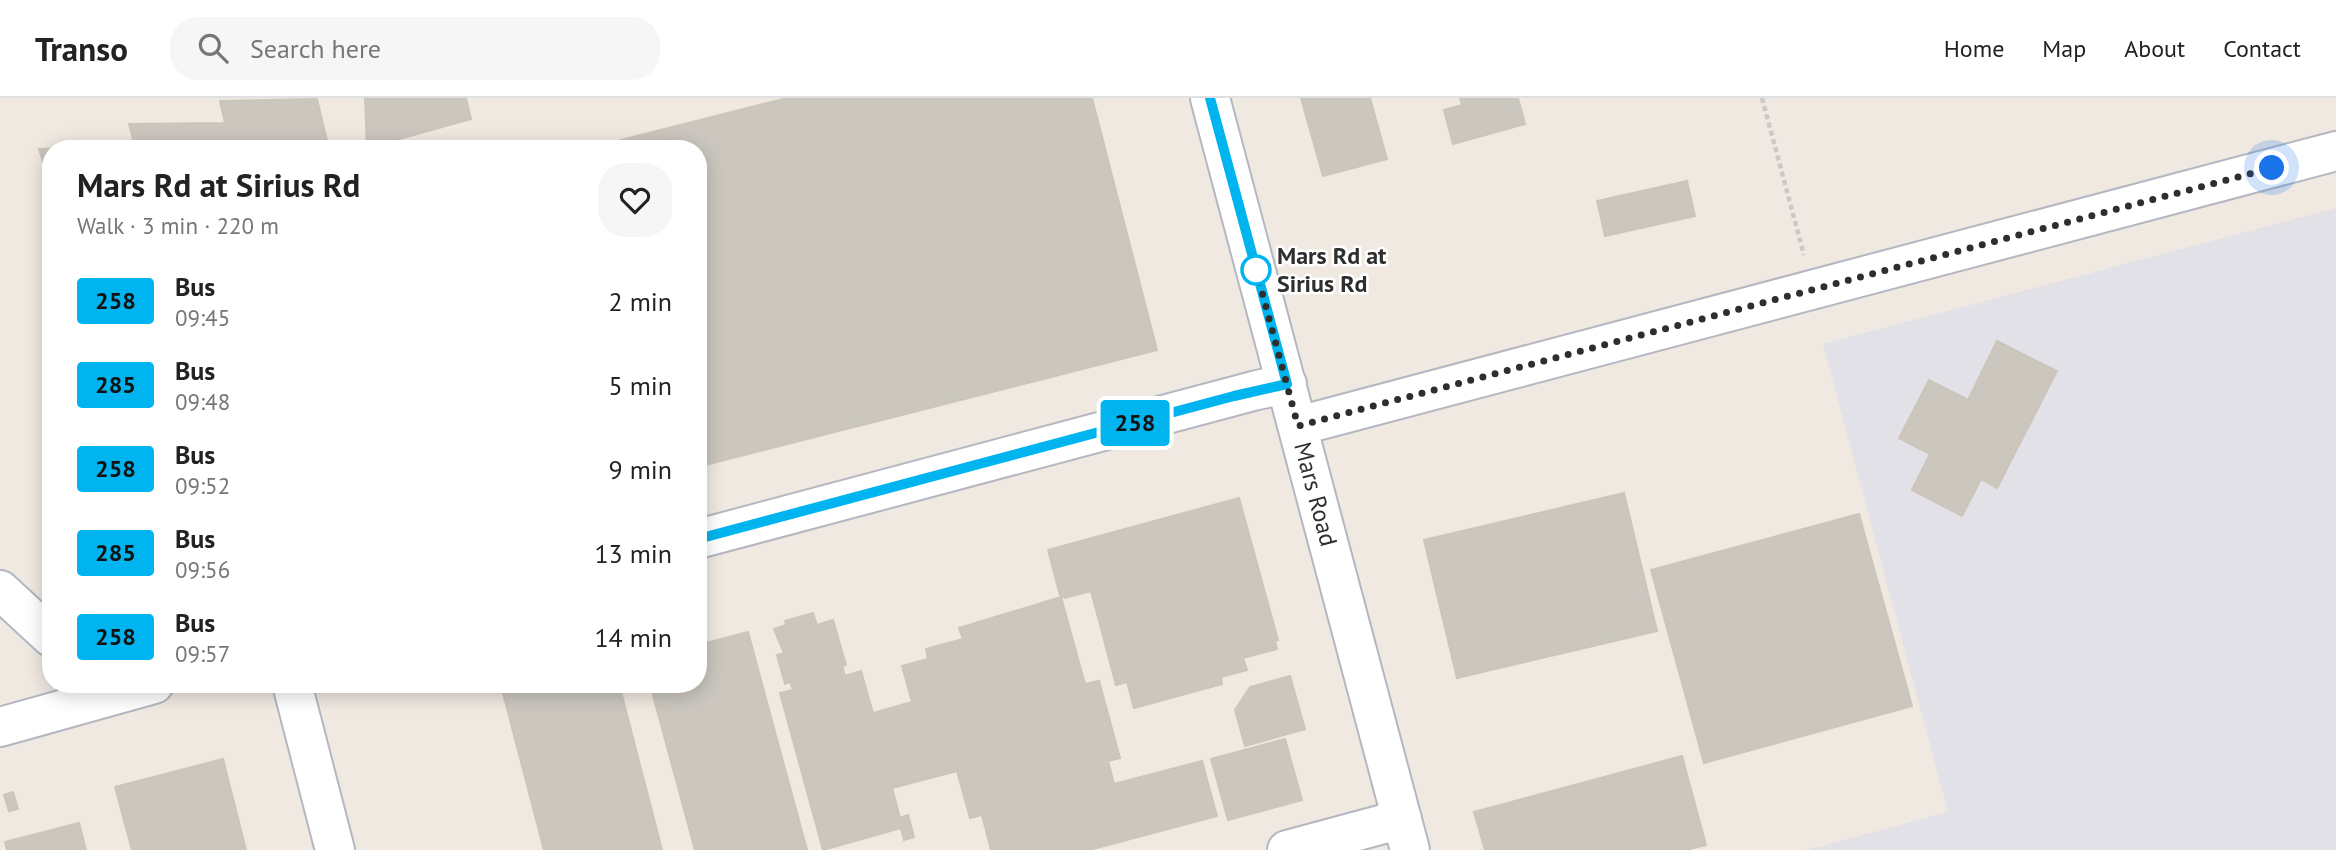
<!DOCTYPE html>
<meta charset="utf-8">
<style>
:root{--surface:#fff;--page:#f6f6f6;--text:#222;--muted:#767676;--line:#e0e0e0}
body{margin:0;font-family:"PT Sans",sans-serif;background:var(--page);color:var(--text);height:100vh;display:flex;flex-direction:column;font-size:26px;white-space:nowrap}
*{box-sizing:border-box;margin:0}
p{font-size:23px;color:var(--muted)}
.icon{flex:none;width:38px;height:38px;fill:none;stroke:currentColor;stroke-width:2;stroke-linecap:round;stroke-linejoin:round}
.map{position:relative;flex:1;overflow:hidden}
.panel{position:absolute;left:42px;top:42px;width:665px;height:553px;display:flex;flex-direction:column;background:var(--surface);border-radius:28px;box-shadow:0 4px 18px #0003}
.panel>*{flex:none}
.badge{padding:0 14px;border-radius:5px;font-size:24px;line-height:46px}
.you{position:absolute;width:35px;height:35px;margin:-18px;border:5px solid #fff;border-radius:50%;background:#1a73e8;box-shadow:0 0 0 10px #1a73e833}
.map>.badge{position:absolute;translate:-50% -50%;box-shadow:0 0 0 4px #fff}
.round{display:grid;place-items:center;flex:none;width:74px;height:74px;border-radius:28px;background:var(--page)}
.summary{display:flex;align-items:center;justify-content:space-between;height:119px;padding:0 35px}
h1{font-size:33px;font-weight:700;line-height:52px}
ul{padding:0;list-style:none}
li{display:flex;align-items:center;gap:21px;height:84px;padding:0 35px}
li div{flex:1}
li b{display:block;font-size:26px}
li em{font-style:normal}
li .badge{min-width:77px;font-weight:700;text-align:center}
header{display:flex;align-items:center;gap:42px;box-sizing:border-box;height:98px;padding:0 35px;background:var(--surface);border-bottom:2px solid var(--line)}
header strong{font-size:33px}
nav{display:flex;gap:38px;margin-inline-start:auto;font-size:24px}
.search{width:490px;height:63px;background:var(--page);display:flex;align-items:center;gap:18px;box-sizing:border-box;padding:0 24px;border-radius:28px;color:var(--muted);font-size:26px}
.map>svg:first-child{display:block}
</style>
<header>
<strong>Transo</strong>
<div class="search"><svg class="icon" aria-label="search" viewBox="0 0 24 24"><circle cx="10" cy="10" r="6"/><path d="M15 15l6 6"/></svg>Search here</div>
<nav><a>Home</a><a>Map</a><a>About</a><a>Contact</a></nav>
</header>
<div class="map">
<svg width="2336" height="752" viewBox="0 0 2336 752">
<rect width="100%" height="100%" fill="#efe9e1"/>
<!-- industrial -->
<path fill="#e3e1e8" d="M2336,110v642h-529l141,-38 -125,-468z"/>
<!-- building -->
<g fill="#cbc7bf" stroke="#cbc5ba" stroke-width="2">
<path d="M365,0h101l5,21 -104,29z"/>
<path d="M787,0h305l65,252 -452,115 -7,-26v-290h-75l-2,-9z"/>
<path d="M1301,0h69l17,61 -64,17z"/>
<path d="M1460,0h58l7,26 -72,20 -9,-34 18,-5z"/>
<path d="M317,1l12,50h-278v38l-12,-38 96,-3 -6,-22 96,-1 -5,-22z"/>
<path d="M1687,83l8,35 -90,20 -8,-35z"/>
<path d="M1997,243l60,30 -60,117 -16,-9 -19,37 -50,-26 18,-36 -31,-16 30,-58 39,20z"/>
<path d="M1624,395l33,138 -200,47 -33,-138z"/>
<path d="M1239,400l39,142 -3,1 2,8 -34,9 4,12 -26,7 1,7 -88,24 -7,-26 -11,3 -25,-94 -26,7 -5,-3 -12,-45z"/>
<path d="M1859,416l53,192 -208,57 -53,-193z"/>
<path d="M1061,499l24,87 14,-3 21,77 -12,3 6,23 88,-23 15,55 -128,34h-98l-9,-35 -12,3 -13,-47 -65,17 8,30 8,-3 6,22 -10,3 -3,-12 -78,22 -43,-157 13,-3 -3,-8 -5,2 -8,-29 7,-2 -10,-24 12,-4 -1,-4 28,-8 4,12 16,-5 13,45 -4,1 3,10 16,-5 12,42 39,-11 -10,-36 26,-7 -2,-10 37,-10 -4,-11z"/>
<path d="M748,534l59,218h-112l-45,-166h48v-39z"/>
<path d="M1290,578l15,53 -60,17 -10,-36 15,-23z"/>
<path d="M535,586h84l43,166h-118l-41,-157z"/>
<path d="M1285,641l17,61 -74,20 -17,-61z"/>
<path d="M1682,658l24,89 -20,5h-201l-11,-38z"/>
<path d="M223,661l23,91h-114l-17,-63z"/>
<path d="M13,694l5,17 -9,2 -5,-16z"/>
<path d="M79,725l7,27h-79l-2,-8z"/>
</g>
<g fill="none" stroke-linecap="round" stroke-linejoin="round">
<!-- minor casing -->
<g stroke="#b4b7c1" stroke-width="42">
<g id="minor">
<path id="s1" d="M1210,0l200,752"/>
<path d="M1298,328l1038,-275"/>
<path d="M698,441l559,-149 30,-6"/>
<path d="M0,492l51,47"/>
<path d="M292,586l43,166"/>
<path d="M0,629l154,-43"/>
<path d="M1287,752l115,-31"/>
</g>
</g>
<!-- path -->
<path stroke="#c9c9c9" stroke-width="4.5" stroke-dasharray="5 3.5" stroke-linecap="butt" d="M1762,0l42,157"/>
<!-- minor -->
<use href="#minor" stroke="#fff" stroke-width="38"/>
</g>
<g fill="none" stroke-linecap="round" stroke-linejoin="round">
<!-- line casing -->
<g stroke="#fff" stroke-width="16">
<path id="line" d="M698,441l536,-143 53,-12 -77,-286"/>
</g>
<!-- line -->
<use href="#line" stroke="#00b5ef" stroke-width="10"/>
<!-- walk -->
<path stroke="#2e2e2e" stroke-width="7" stroke-dasharray="0 12.6" d="M1256,172l42,156 974,-258"/>
</g>
<!-- markers -->
<circle fill="#fff" stroke="#00b5ef" stroke-width="3.5" cx="1256" cy="172" r="14"/>
<g text-anchor="middle" stroke-width="5" stroke-linejoin="round" paint-order="stroke">
<!-- stop labels -->
<g font-size="24" font-weight="bold" fill="#2e2e2e" stroke="#fff" text-anchor="start">
<text x="1277" y="166">Mars Rd at<tspan x="1277" dy="28">Sirius Rd</tspan></text>
</g>
<!-- street labels -->
<g font-size="24" fill="#2e2e2e" stroke="#fff">
<text dy="8" stroke="none"><textPath href="#s1" startOffset="410">Mars Road</textPath></text>
</g>
</g>
</svg>
<div class="you" style="left:2272px;top:70px"></div>
<b class="badge" style="left:1135px;top:325px;background:#00b5ef;color:#111">258</b>
<section class="panel">
<div class="summary"><div><h1>Mars Rd at Sirius Rd</h1><p>Walk · 3 min · 220 m</p></div><a class="round"><svg class="icon" aria-label="heart" viewBox="0 0 24 24"><path d="M12 20l-8-8c-3-5 5-10 8-4 3-6 11-1 8 4z"/></svg></a></div>
<ul>
<li><span class="badge" style="background:#00b5ef;color:#111">258</span><div><b>Bus</b><p>09:45</p></div><em>2 min</em></li>
<li><span class="badge" style="background:#00b5ef;color:#111">285</span><div><b>Bus</b><p>09:48</p></div><em>5 min</em></li>
<li><span class="badge" style="background:#00b5ef;color:#111">258</span><div><b>Bus</b><p>09:52</p></div><em>9 min</em></li>
<li><span class="badge" style="background:#00b5ef;color:#111">285</span><div><b>Bus</b><p>09:56</p></div><em>13 min</em></li>
<li><span class="badge" style="background:#00b5ef;color:#111">258</span><div><b>Bus</b><p>09:57</p></div><em>14 min</em></li>
</ul>
</section>
</div>
